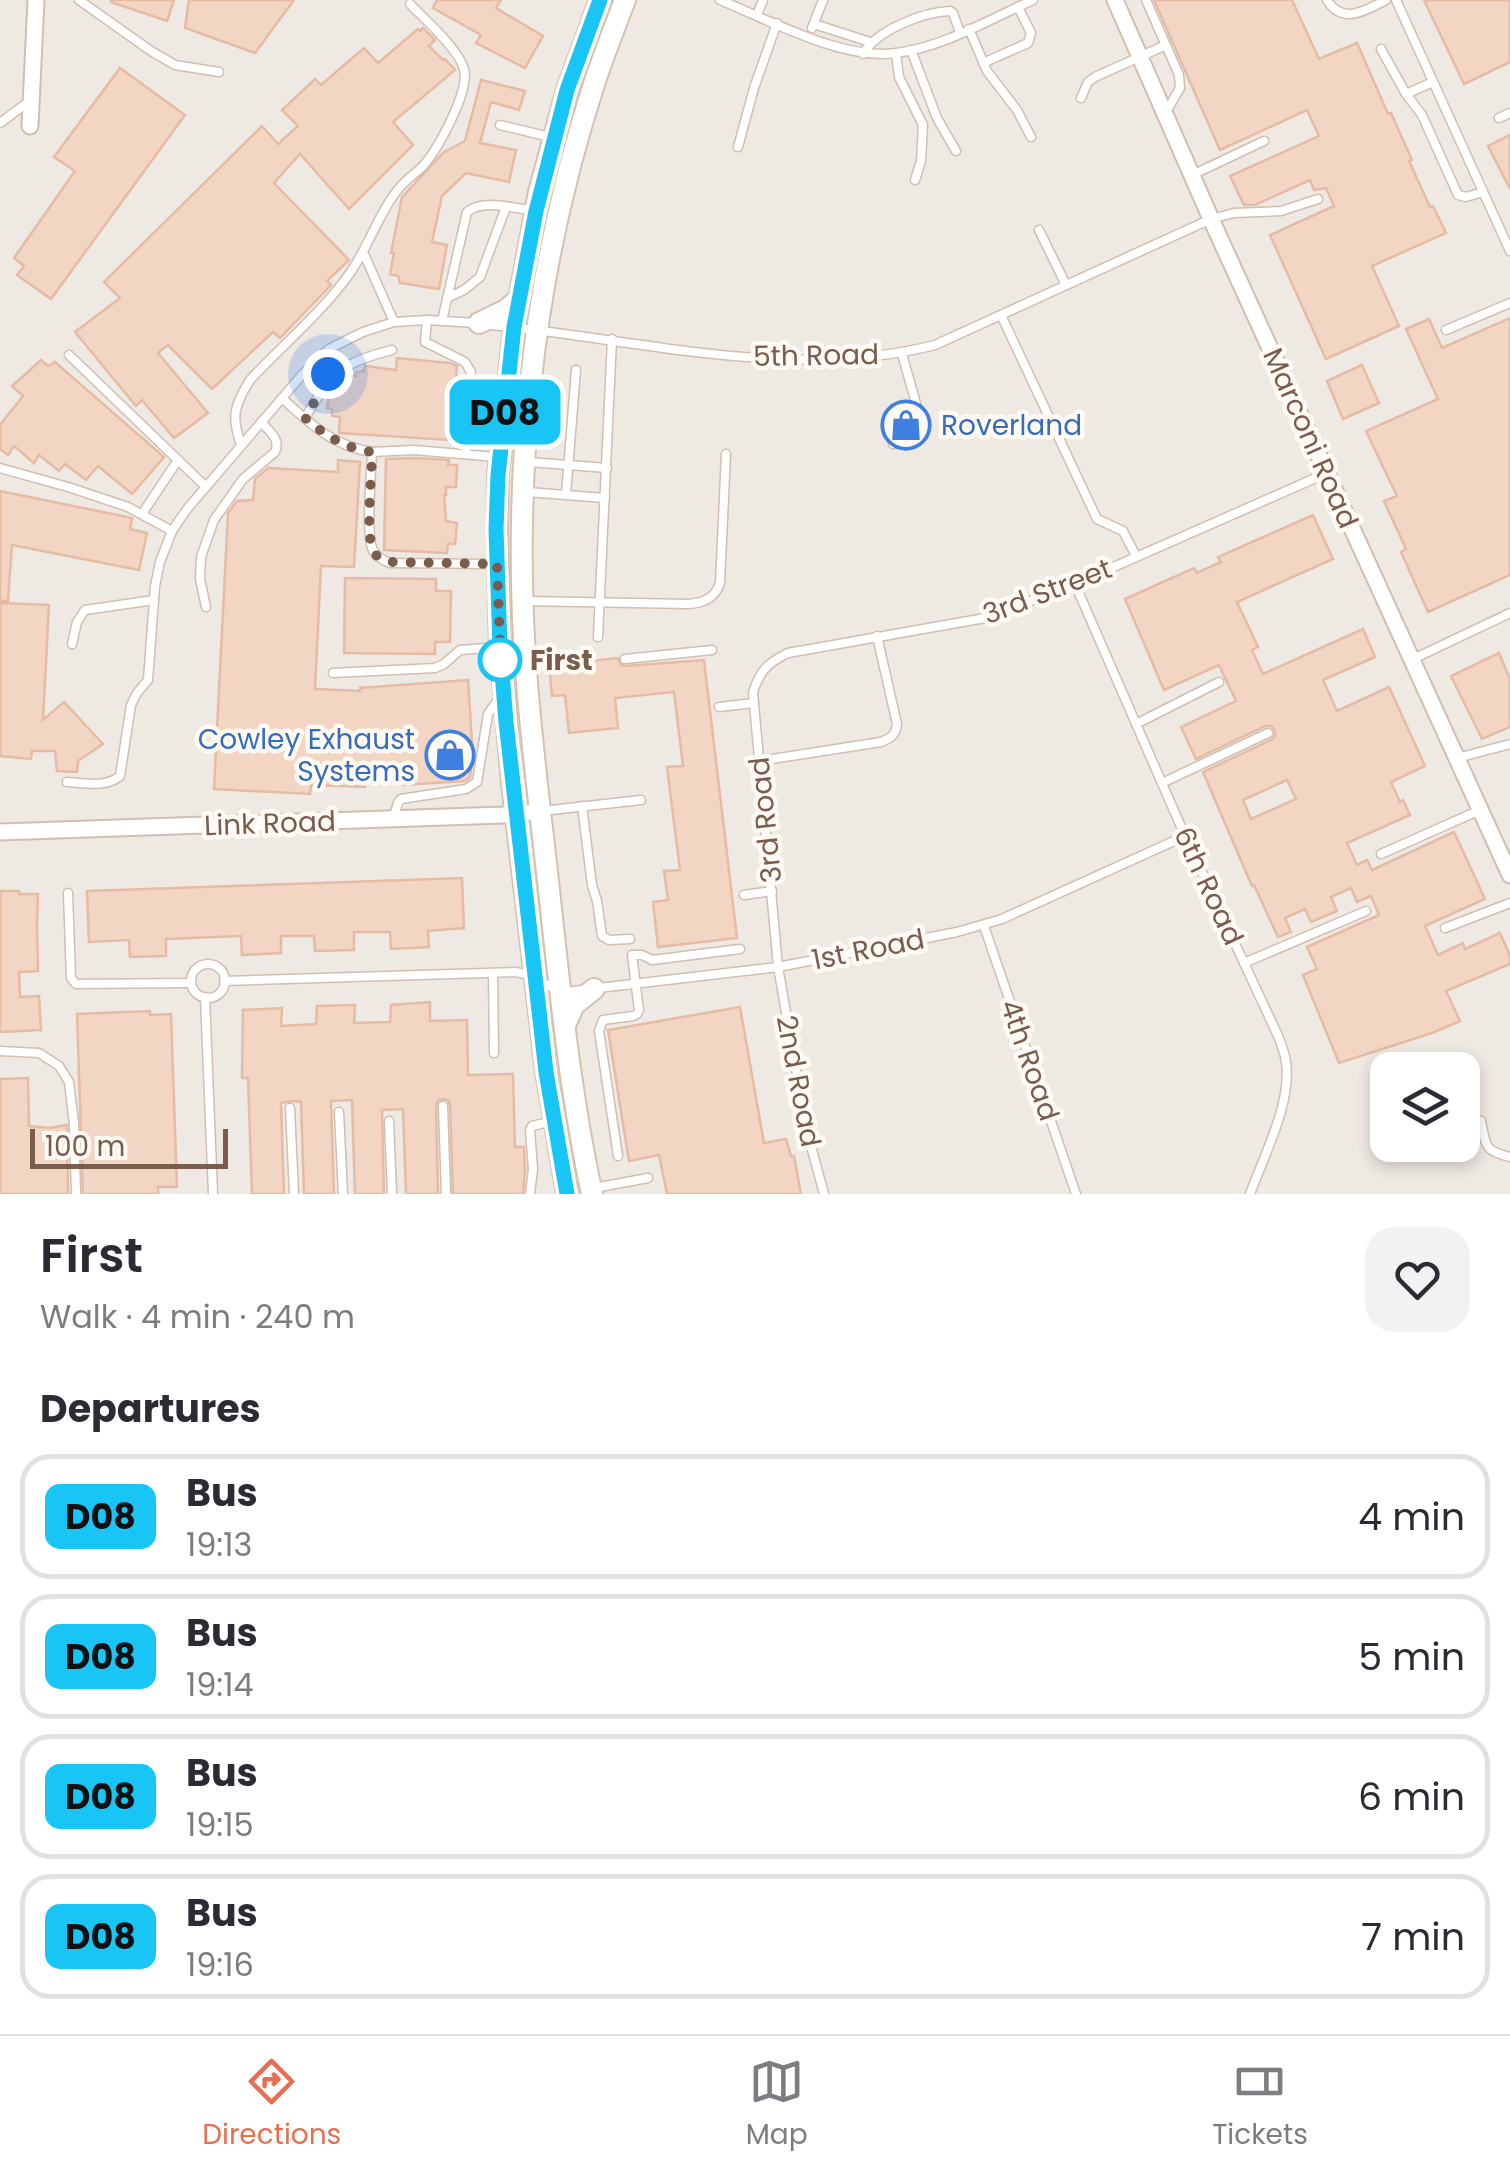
<!DOCTYPE html>
<meta charset="utf-8">
<style>
:root{--surface:#fff;--page:#f2f2f3;--text:#2b2b33;--muted:#7c7c81;--line:#e1e1e2;--accent:#e76f51}
body{margin:0;font-family:Poppins,sans-serif;background:var(--page);color:var(--text);height:100vh;display:flex;flex-direction:column;font-size:38px;white-space:nowrap}
*{box-sizing:border-box;margin:0}
p{font-size:32px;color:var(--muted)}
.icon{flex:none;width:55px;height:55px;fill:none;stroke:currentColor;stroke-width:2;stroke-linecap:round;stroke-linejoin:round}
.map{position:relative;height:1194px;overflow:hidden}
.panel{display:flex;flex-direction:column;background:var(--surface);flex:1}
.panel>*{flex:none}
.badge{padding:0 20px;border-radius:15px;font-size:35px;line-height:65px}
.tools{position:absolute;left:1370px;top:1052px;display:grid;gap:20px}
.tools a{display:grid;place-items:center;width:110px;height:110px;border-radius:20px;background:var(--surface);box-shadow:0 5px 15px #0003;font-size:50px}
.scale{position:absolute;left:30px;bottom:25px;width:198px;box-sizing:border-box;padding-left:10px;border:5px solid #7a5c4d;border-top:0;font-size:28px;line-height:35px;white-space:nowrap;color:#7a5c4d;-webkit-text-stroke:8px #fffaf3;paint-order:stroke}
.you{position:absolute;width:50px;height:50px;margin:-25px;border:8px solid #fff;border-radius:50%;background:#1a73e8;box-shadow:0 0 0 15px #1a73e833}
.map>.badge{position:absolute;translate:-50% -50%;box-shadow:0 0 0 5px #fff}
h2{padding:0 40px;font-size:38px;line-height:90px}
.round{display:grid;place-items:center;flex:none;width:105px;height:105px;border-radius:30px;background:var(--page)}
.head{display:flex;align-items:center;justify-content:space-between;height:170px;padding:0 40px}
h1{font-size:48px;font-weight:600;line-height:75px}
ul{padding:0;list-style:none}
li{display:flex;align-items:center;gap:30px;height:125px;margin:0 20px 15px;padding:0 20px;border:5px solid var(--line);border-radius:30px}
li div{flex:1}
li b{display:block;font-size:38px}
li em{font-style:normal}
li .badge{min-width:110px;font-weight:700;text-align:center}
.menu{display:flex;justify-content:space-around;align-items:center;height:140px;border-top:2px solid var(--line);background:var(--surface);font-size:28px;color:var(--muted)}
.menu a{display:grid;justify-items:center;gap:5px}
.menu .current{color:var(--accent)}
.map>svg:first-child{display:block}
</style>
<div class="map">
<svg width="1510" height="1194" viewBox="0 0 1510 1194">
<rect width="100%" height="100%" fill="#fdf6ec"/>
<!-- industrial -->
<path fill="#efe9e4" fill-rule="evenodd" d="M0,0h1510v1194h-1510zM1388,1070h74v75h-74z"/>
<!-- building -->
<g fill="#f3d5c3" stroke="#e6bba3" stroke-width="2.5" fill-rule="evenodd">
<path d="M111,0h63l-7,21 -56,-19z"/>
<path d="M189,0h105l-39,53 -70,-25z"/>
<path d="M437,0h64l-5,8 47,28 -18,32 -49,-25 5,-8 -48,-27z"/>
<path d="M1154,0h138l27,59 38,-16 31,71 3,-1 21,47 -3,1 21,46 3,-1 13,27 -74,33 27,60 -73,33 -56,-124 64,-29 -8,-18 -12,2 -4,-10 -55,25h-11l-14,-29 89,-40 -12,-26 -87,40z"/>
<path d="M1424,0h86v62l-46,22z"/>
<path d="M423,28l12,12 -6,6 14,14 2,-1 10,11 -62,52 20,23 -64,64 -49,-55 -26,29 75,77 -22,21 4,4 -51,53 -7,-6 -61,57 -44,-44 -10,8 50,60 -34,25 -32,-38 -6,6 -61,-74 45,-34 -16,-16 158,-156 16,18 20,-18 -16,-16 33,-31 6,6 43,-37 14,15 40,-34 2,2z"/>
<path d="M120,68l65,47 -134,184 -34,-24 7,-9 -10,-8 61,-87 -21,-14z"/>
<path d="M481,80l44,11 -6,19 -28,-8 -11,41 36,7 -7,32 -43,-9 -24,23 -10,46 15,3 -8,44 -39,-6 -2,-7 -8,-2 4,-21h-3l11,-56 42,-45 21,-11z"/>
<path d="M1510,135v54l-22,-43z"/>
<path d="M1510,318v257l-82,37 -27,-60 5,-3 -22,-48 13,-5 -31,-65 72,-32 -32,-70 23,-10 13,29z"/>
<path d="M397,358l53,5 7,3 -7,74 -111,-7 1,-16 -8,-1v-7l-5,-1 2,-14 7,-9h6l2,-7 4,-3 8,1v-4l8,-1 1,-5 31,4z"/>
<path d="M41,360l7,6 7,-4 109,95 -32,37 -34,-28 -12,14 -21,-16 -6,7 -20,-16 -5,8 -20,-17 -6,9 -8,-6v-24l23,-29 -11,-10z"/>
<path d="M1362,365l17,38 -36,16 -16,-38z"/>
<path d="M414,458l35,2 -1,5h9l-1,22h-10v8h-2l2,26 11,2 -2,21h-7l-1,9 -63,-3 2,-91z"/>
<path d="M338,460l22,2 -6,105 -33,-1 -6,123 45,2v-3l108,-8 5,77 -3,20 -5,4 -61,4v-4l-38,-2 -1,8 -54,-2 -1,9 -96,-5 14,-276 9,-12 16,-1 2,-21 13,-11 70,4z"/>
<path d="M0,491l132,27 -2,11 17,4 -8,37 -127,-25 -4,56h-8z"/>
<path d="M1313,515l20,44 -96,43 21,45 -6,3 11,24 100,-45 12,28 -52,23 14,31 52,-24 36,79 -34,16 9,20 3,-2 7,15 -63,28 10,22 10,-5 5,10 82,-38 31,67 -60,27 13,29 25,-12 2,6 35,-16 10,23v8l-64,27 14,30 -28,12 -93,30 -36,-88 14,-6 -10,-22 72,-32 -8,-19 -14,6 -6,-14 -20,9 6,14 -26,11 -6,-13 -20,9 6,14 -13,5 -24,-52 -2,1 -49,-114 68,-32 4,-4v-5l-4,-5h-6l-69,33 -15,-32 55,-26 -17,-36 -55,25 -39,-91 69,-31 3,5 24,-11 -3,-5zM1287,780l9,19 -45,20 -8,-19z"/>
<path d="M345,578l91,1v12h15l-1,51h-15v12l-91,-1z"/>
<path d="M0,603l49,2 -6,115 21,-18 39,42 -25,17 -1,11 -20,-1 -2,-20h-23l-1,8 -31,-3z"/>
<path d="M1499,653l11,26v48l-28,12 -31,-63z"/>
<path d="M618,658l2,6 5,2 79,-6 33,278 -79,9 -5,-45 15,-2 -4,-29 16,-1 -13,-103 16,-1 -9,-74 -59,6 3,30 -49,5 -4,-38 -13,1 -3,-31z"/>
<path d="M462,878l2,50 -36,3 1,16 -38,2 -1,-17h-36v18l-39,1 -1,-15h-33v17l-39,2 -1,-19 -75,3v17l-36,1 -1,-17 -40,2 -2,-51z"/>
<path d="M0,891h19v3h19l-1,30 1,47 -19,1 1,25 19,-1 2,34 -41,2z"/>
<path d="M430,1002v19l37,-1 1,55 45,-1 2,73h9l1,23 -2,24h-70l-3,-88 -1,-5 -5,-2 -6,1 -2,6 2,88h-32l-3,-85 -21,1 2,84h-29l-3,-94 -21,1 3,93h-30l-3,-92 -10,-1 -10,2 3,91h-32l-4,-116h-6l1,-68 39,-2 -1,18 35,-2 1,-18 38,-1 -1,18 36,-1 1,-17z"/>
<path d="M740,1007l24,136 22,-4 5,17h3l7,38h-134l-8,-39 -30,6 -21,-131z"/>
<path d="M150,1011v4l21,-1 6,173h-19v7h-75l-6,-180z"/>
<path d="M28,1078l1,48 20,2 18,-3 1,69h-68v-115z"/>
</g>
<g fill="none" stroke-linecap="round" stroke-linejoin="round">
<!-- lane casing -->
<g stroke="#d1beb0" stroke-width="11">
<g id="lane">
<path d="M79,0l72,51 24,14 44,7"/>
<path d="M720,0c49,20 124,61 176,53 48,-6 94,-34 137,-53"/>
<path d="M1146,0l33,75 1,13 -15,26"/>
<path d="M1327,0c15,25 38,11 59,0"/>
<path d="M1396,0l114,251"/>
<path d="M757,15l6,-15"/>
<path d="M814,24l56,18"/>
<path d="M812,28l11,-28"/>
<path d="M969,29l18,42 30,39 14,27"/>
<path d="M1381,49l25,45 16,21 36,80 8,2 17,-5"/>
<path d="M911,50l26,68 19,33"/>
<path d="M863,54c14,-24 60,-42 87,-43l3,2 7,20"/>
<path d="M896,54l3,23 24,48 -2,36 -6,19"/>
<path d="M983,63l45,-20 3,-10 -13,-26"/>
<path d="M1406,94l27,-12"/>
<path d="M1081,98l7,-16 7,-5 71,-32"/>
<path d="M1499,118l11,-5"/>
<path d="M0,123l31,-23"/>
<path d="M500,125l54,13"/>
<path d="M738,147l16,-59 23,-65"/>
<path d="M1192,175l72,-34"/>
<path d="M1039,230l27,55"/>
<path d="M364,254l30,68"/>
<path d="M447,298l17,-8 16,-13 26,-70"/>
<path d="M1001,315l96,204 26,12 13,25"/>
<path d="M427,320l-2,22 40,20 6,10 -5,82"/>
<path d="M442,321l25,-109c17,-13 44,-4 64,-2"/>
<path d="M491,325c146,14 299,57 444,20l276,-126 23,-6 47,-2 37,-12"/>
<path d="M1446,330l64,-27"/>
<path d="M69,355l109,105 -36,54"/>
<path d="M282,398c28,26 51,48 90,54"/>
<path d="M305,418c26,-45 36,-55 87,-68"/>
<path d="M893,444l29,-7 2,-5 -22,-78"/>
<path d="M241,445c-10,-29 -7,-39 9,-65 31,-33 75,-71 100,-107 19,-27 29,-61 50,-86 7,-8 16,-14 23,-21 15,-17 47,-75 41,-97 -6,-21 -39,-49 -54,-65"/>
<path d="M496,457l-82,-7 -42,2c-1,23 -6,77 0,96 3,8 10,12 18,15l107,1"/>
<path d="M178,460l28,27"/>
<path d="M529,462l78,6"/>
<path d="M0,468l68,19 60,20 44,24"/>
<path d="M527,492l78,6"/>
<path d="M566,494l10,-124"/>
<path d="M1075,584l110,252 94,202c3,8 6,16 7,24 6,41 -22,93 -36,132"/>
<path d="M523,601l165,3c16,-1 27,-6 32,-21l6,-129"/>
<path d="M206,607l-6,-28 1,-22 13,-37 29,-41 32,-27c6,-13 -6,-21 -14,-30"/>
<path d="M598,637l14,-298"/>
<path d="M72,644l5,-22 8,-12 69,-10"/>
<path d="M625,659l87,-9"/>
<path d="M1411,660l99,-47"/>
<path d="M333,673l102,-5 9,-4 16,-14 40,-3"/>
<path d="M719,707l35,-4"/>
<path d="M1136,724l83,-42"/>
<path d="M1457,758l53,-14"/>
<path d="M759,761l122,-19c10,-4 15,-7 16,-18l-20,-88"/>
<path d="M67,782c17,1 39,6 53,-6l11,-71 6,-12 11,-13 7,-94 5,-24 12,-31 15,-22 114,-133 28,-27 34,-17 31,-10 33,-2 50,3"/>
<path d="M1162,783l106,-50"/>
<path d="M582,806l10,79 5,16 5,35 7,4 21,-1"/>
<path d="M542,811l99,-11"/>
<path d="M393,819l5,-16 3,-4 65,-10 11,-7 11,-68 12,-17"/>
<path d="M1381,854l99,-44"/>
<path d="M68,893l3,85 5,6 115,-1"/>
<path d="M744,895l28,-4"/>
<path d="M984,926l92,268"/>
<path d="M1445,928l65,-25"/>
<path d="M1244,963l122,-52"/>
<circle cx="208" cy="981" r="17"/>
<path d="M493,973l1,80"/>
<path d="M224,981l291,-9 11,2 35,18 12,-1 205,-24 179,-35 45,-13 183,-83"/>
<path d="M205,997l8,197"/>
<path d="M0,1051l39,2 20,13 10,16 5,42 2,70"/>
<path d="M443,1106l3,88"/>
<path d="M290,1108l4,86"/>
<path d="M339,1112l4,82"/>
<path d="M389,1121l3,73"/>
<path d="M1481,1121c5,25 3,30 29,36"/>
<path d="M618,1156l-19,-125 4,-11 30,-4 4,-2 2,-4 -7,-55h10l10,5 88,-11"/>
<path d="M594,1188l54,-10"/>
<path d="M530,1194l3,-25 -3,-39 2,-4 21,-5"/>
<path d="M824,1194l-17,-63 -29,-164 -25,-274c6,-21 14,-30 35,-40l197,-35 90,-34 252,-111"/>
</g>
</g>
<!-- street casing -->
<g stroke="#d1beb0" stroke-width="19">
<g id="street">
<path d="M1115,0l96,219 299,656"/>
<path d="M30,126l6,-126"/>
<path d="M0,832l503,-17 38,-4"/>
</g>
</g>
<!-- secondary casing -->
<g stroke="#d6c0b0" stroke-width="24">
<g id="secondary">
<path d="M479,323l27,-13 14,-12"/>
<path d="M565,1025l9,-20 20,-16"/>
<path d="M567,1194l-21,-122 -34,-289 -12,-136 -3,-118 1,-54 16,-148 25,-135 28,-102 33,-90"/>
<path d="M592,1194c-23,-106 -33,-214 -45,-322 -11,-98 -24,-196 -25,-294 -3,-169 21,-339 74,-500 9,-26 19,-52 29,-78"/>
</g>
</g>
<!-- lane -->
<use href="#lane" stroke="#fff" stroke-width="8"/>
<!-- street -->
<use href="#street" stroke="#fff" stroke-width="15"/>
<!-- secondary -->
<use href="#secondary" stroke="#fff" stroke-width="20"/>
</g>
<g fill="none" stroke-linecap="round" stroke-linejoin="round">
<!-- line casing -->
<g stroke="#fff" stroke-width="22">
<path id="line" d="M567,1194l-21,-122 -40,-350 -6,-75 -4,-118 2,-54 16,-148 22,-116 31,-121 33,-90"/>
</g>
<!-- line -->
<use href="#line" stroke="#18c5f4" stroke-width="15"/>
<!-- walk -->
<path stroke="#7a5c4d" stroke-width="10" stroke-dasharray="0 18" d="M328,374l3,5 -12,15 -14,24c21,18 39,30 67,34 0,23 -6,76 0,96 3,9 10,12 18,14l107,2 4,106 -1,-10"/>
</g>
<!-- icons -->
<defs>
<g id="shop-ring" transform="scale(2.5)"><circle r="9.5" fill="#fffaf3" stroke="#3f7fe0" stroke-width="1.5"/><path d="M-5-2.5h2.3a2.7 3.5 0 0 1 5.4 0H5L5.5 6h-11ZM-1.5-2.5h3a1.5 2.3 0 0 0-3 0Z" fill="#3f7fe0"/></g>
</defs>
<g fill-rule="evenodd">
<use href="#shop-ring" x="906" y="425"/>
<use href="#shop-ring" x="450" y="755"/>
</g>
<!-- markers -->
<circle fill="#fff" stroke="#18c5f4" stroke-width="5" cx="500" cy="660" r="20"/>
<g text-anchor="middle" stroke-width="9" stroke-linejoin="round" paint-order="stroke">
<!-- street labels -->
<g font-size="28" fill="#7a5c4d" stroke="#fffaf3">
<text transform="translate(816 355) rotate(-1)" y="10">5th Road</text>
<text transform="translate(1311 438) rotate(66)" y="10">Marconi Road</text>
<text transform="translate(1047 591) rotate(-21)" y="10">3rd Street</text>
<text transform="translate(765 820) rotate(-96)" y="10">3rd Road</text>
<text transform="translate(270 823) rotate(-2)" y="10">Link Road</text>
<text transform="translate(1209 886) rotate(65)" y="10">6th Road</text>
<text transform="translate(868 949) rotate(-11)" y="10">1st Road</text>
<text transform="translate(1030 1060) rotate(71)" y="10">4th Road</text>
<text transform="translate(799 1081) rotate(79)" y="10">2nd Road</text>
</g>
<!-- shop labels -->
<g font-size="28" fill="#366cbe" stroke="#fffaf3" text-anchor="start">
<text x="941" y="435">Roverland</text>
<text x="415" y="749" text-anchor="end">Cowley Exhaust<tspan x="415" dy="32">Systems</tspan></text>
</g>
<!-- stop labels -->
<g font-size="28" font-weight="bold" fill="#7a5c4d" stroke="#fffaf3" text-anchor="start">
<text x="530" y="670">First</text>
</g>
</g>
</svg>
<div class="tools">
<a><svg class="icon" aria-label="layers" viewBox="0 0 24 24"><path d="M12 4l9 5-9 5-9-5zM3 14l9 5 9-5"/></svg></a>
</div>
<div class="scale">100 m</div>
<div class="you" style="left:328px;top:374px"></div>
<b class="badge" style="left:505px;top:412px;background:#18c5f4;color:#111">D08</b>
</div>
<section class="panel">
<div class="head"><div><h1>First</h1><p>Walk · 4 min · 240 m</p></div><a class="round"><svg class="icon" aria-label="heart" viewBox="0 0 24 24"><path d="M12 20l-8-8c-3-5 5-10 8-4 3-6 11-1 8 4z"/></svg></a></div>
<h2>Departures</h2>
<ul>
<li><span class="badge" style="background:#18c5f4;color:#111">D08</span><div><b>Bus</b><p>19:13</p></div><em>4 min</em></li>
<li><span class="badge" style="background:#18c5f4;color:#111">D08</span><div><b>Bus</b><p>19:14</p></div><em>5 min</em></li>
<li><span class="badge" style="background:#18c5f4;color:#111">D08</span><div><b>Bus</b><p>19:15</p></div><em>6 min</em></li>
<li><span class="badge" style="background:#18c5f4;color:#111">D08</span><div><b>Bus</b><p>19:16</p></div><em>7 min</em></li>
</ul>
</section>
<nav class="menu">
<a class="current"><svg class="icon" aria-label="directions" viewBox="0 0 24 24"><path d="M12 3l9 9-9 9-9-9zM9 14v-3h6M13 9l2 2-2 2"/></svg>Directions</a>
<a><svg class="icon" aria-label="map" viewBox="0 0 24 24"><path d="M3 6l6-2 6 2 6-2v14l-6 2-6-2-6 2zM9 4v14M15 6v14"/></svg>Map</a>
<a><svg class="icon" aria-label="tickets" viewBox="0 0 24 24"><path d="M3 7h18v10H3zM15 7v10"/></svg>Tickets</a>
</nav>
